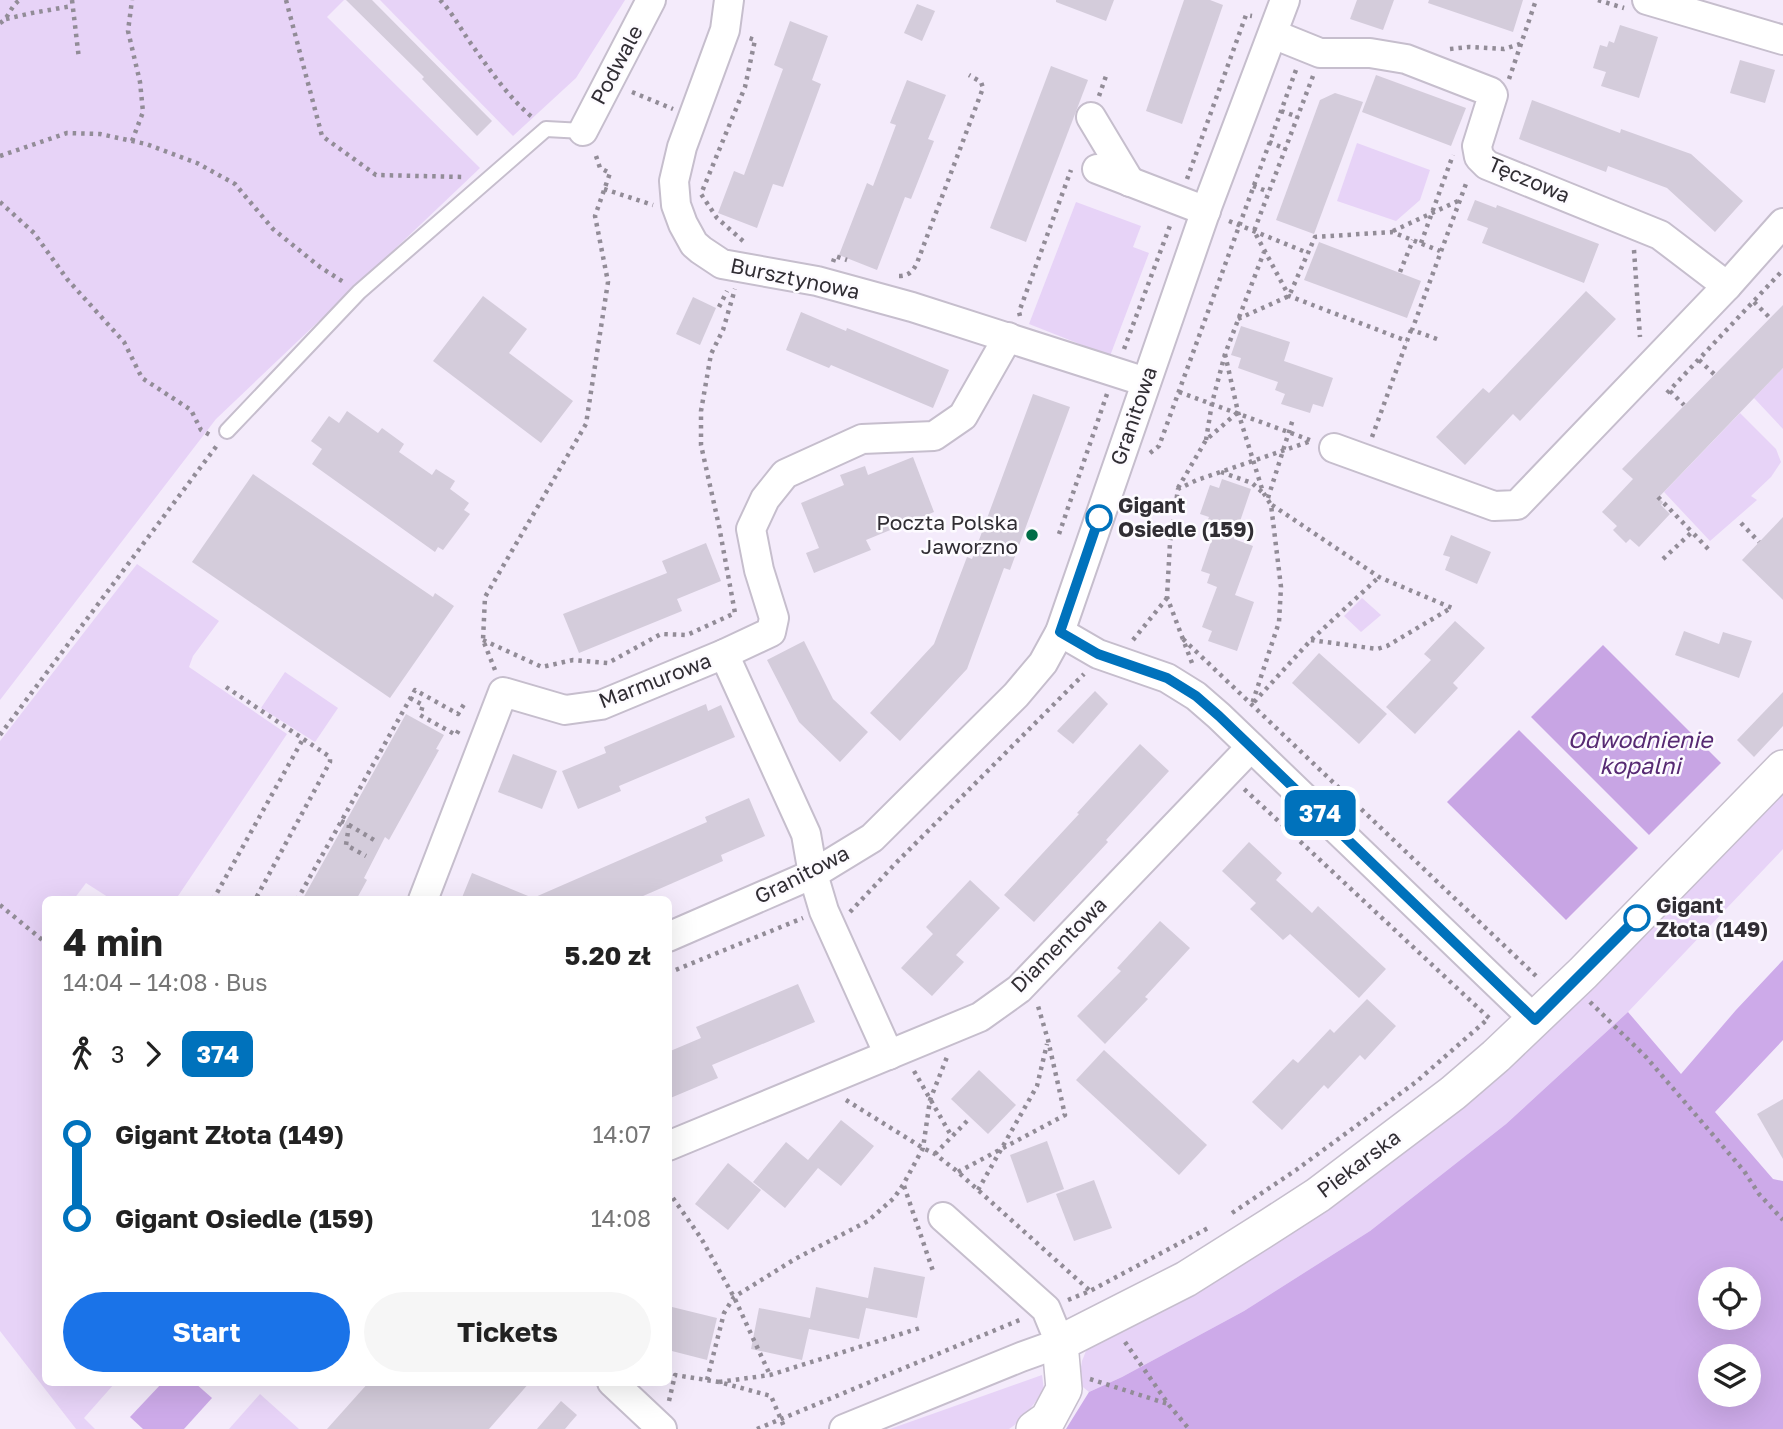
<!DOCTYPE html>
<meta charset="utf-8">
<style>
:root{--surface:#fff;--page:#f6f6f6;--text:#222;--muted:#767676;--accent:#1a73e8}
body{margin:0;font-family:"Golos Text",sans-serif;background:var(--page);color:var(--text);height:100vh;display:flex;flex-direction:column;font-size:26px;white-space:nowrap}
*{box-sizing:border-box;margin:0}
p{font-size:23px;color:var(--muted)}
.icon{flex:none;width:38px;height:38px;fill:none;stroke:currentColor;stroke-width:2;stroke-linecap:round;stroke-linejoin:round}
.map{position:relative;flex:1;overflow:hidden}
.side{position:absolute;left:42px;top:896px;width:630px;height:490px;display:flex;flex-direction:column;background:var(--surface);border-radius:10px;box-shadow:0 7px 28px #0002}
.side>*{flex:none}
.badge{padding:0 14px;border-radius:10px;font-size:24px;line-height:46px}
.buttons{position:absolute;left:1698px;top:1267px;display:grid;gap:14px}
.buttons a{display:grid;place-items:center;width:63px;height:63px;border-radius:50%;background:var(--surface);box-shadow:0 7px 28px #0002;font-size:35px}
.map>.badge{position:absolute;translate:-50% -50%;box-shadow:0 0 0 4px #fff}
.legs{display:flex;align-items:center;gap:10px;height:77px;padding:0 21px;font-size:23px}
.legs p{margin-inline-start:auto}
.head{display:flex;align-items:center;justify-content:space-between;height:119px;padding:0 21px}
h1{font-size:38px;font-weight:700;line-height:52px}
.button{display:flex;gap:14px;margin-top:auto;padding:14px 21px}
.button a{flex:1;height:80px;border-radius:42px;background:var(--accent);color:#fff;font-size:28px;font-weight:700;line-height:80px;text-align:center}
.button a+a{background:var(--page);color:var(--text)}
ul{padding:0 21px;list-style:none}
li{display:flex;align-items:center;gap:24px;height:84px;font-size:26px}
li i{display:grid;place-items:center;width:10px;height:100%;margin:0 9px;background:currentColor}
li i::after{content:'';width:18px;height:18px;margin:-9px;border:5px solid;border-radius:50%;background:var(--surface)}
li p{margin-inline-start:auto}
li:first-child i{background:linear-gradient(#0000 50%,currentColor 0)}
li:last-child i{background:linear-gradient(currentColor 50%,#0000 0)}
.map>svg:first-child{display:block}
</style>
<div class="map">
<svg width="1783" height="1429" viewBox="0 0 1783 1429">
<rect width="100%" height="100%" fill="#f4ebfb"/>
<!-- green -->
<g fill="#e7d3f7">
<path d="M0,0h344l-17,17 153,151 -264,251 -216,281z"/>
<path d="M380,0h245l-49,78 -63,58z"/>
<path d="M1357,143l73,27 -10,30 -24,21 -59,-20z"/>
<path d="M1076,202l65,24 -8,21 16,6 -39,103 -81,-32z"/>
<path d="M1783,368v61l-29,-31z"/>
<path d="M1740,413l36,36 5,13 -10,15 -20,19 6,4 -47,41 -46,-49z"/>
<path d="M137,564l82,57 -26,35 -4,11 98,67 -111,165h-65l-25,-16 -12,16 -28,1v482l69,1 -31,35 11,11h-19l-76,-98v-590z"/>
<path d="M1362,598l19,17 -20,17 -17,-16z"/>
<path d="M285,672l53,36 -23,34 -54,-34z"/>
<path d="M1783,786v63l-155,163 -122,112 -136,107 -126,80 -122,66 -33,15 -11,-9 4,-22 4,-10 18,-16 128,-70z"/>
<path d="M1042,1375l2,15c-10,14 -21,30 -35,39h-119z"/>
<path d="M260,1394l39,35h-70z"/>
</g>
<!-- forest -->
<g fill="#cdaae9" fill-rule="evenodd">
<path d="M1783,960v80l-68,72 58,67 10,2v248h-717l23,-37 33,-15 122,-66 126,-80 136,-107 122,-112 53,62 55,-64zM1748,1279v39h-38v-39zM1748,1356v39h-38v-39z"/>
<path d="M162,1383h33l17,15 -28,31h-41l-13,-12z"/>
</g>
<!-- water -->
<g fill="#c8a5e4">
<path d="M1603,645l118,118 -72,72 -118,-118z"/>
<path d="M1519,730l119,118 -72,72 -119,-118z"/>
</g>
<!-- building -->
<g fill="#d4ccdb">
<path d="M346,0h26l120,121 -15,15 -55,-57 2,-2z"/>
<path d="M1056,0h58l-8,21 -50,-19z"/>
<path d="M1184,0h26l13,5 -41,119 -36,-13z"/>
<path d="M1357,0h37l-11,30 -33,-11z"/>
<path d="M1429,0h94l-10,32 -85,-29z"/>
<path d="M917,4l18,7 -13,30 -18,-8z"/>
<path d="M790,21l38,15 -16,44 9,4 -38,103 -10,-3 -16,44 -39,-15 16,-42 10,4 39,-106 -9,-4z"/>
<path d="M1620,25l38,12 -19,61 -38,-12 5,-14 -13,-4 7,-23 7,2 2,-6 5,2z"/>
<path d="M1740,60l35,10 -10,33 -35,-10z"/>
<path d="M1051,66l37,14 -62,162 -36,-14z"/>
<path d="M1376,75l90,33 -15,38 -89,-34z"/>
<path d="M907,80l39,15 -18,44 6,2 -23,58 -6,-2 -28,73 -38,-15 28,-72 6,3 23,-61 -6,-2z"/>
<path d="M1335,93l28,9 -49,132 -38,-14 44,-120z"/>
<path d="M1532,100l88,33 1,-4 70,25 52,47 -28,31 -48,-44 -59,-22 -2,6 -87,-33z"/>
<path d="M1475,200l21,8 1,-3 102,39 -15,39 -102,-40 6,-15 -21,-8z"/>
<path d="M1319,242l102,39 -14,37 -103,-38z"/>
<path d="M1586,291l30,28 -96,102 -7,-7 -48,51 -29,-28 47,-49 6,5z"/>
<path d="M483,296l44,33 -18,24 64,48 -32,42 -108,-82z"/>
<path d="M693,297l23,11 -16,37 -24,-11z"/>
<path d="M1783,305v63l-125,130 5,4 -2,3 9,9 -31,33 -9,-8 -4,4 -13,-13 4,-4 -15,-14 31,-33 -11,-10z"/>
<path d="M801,312l45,19 1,-3 102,42 -16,38 -102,-43 -2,3 -43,-18z"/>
<path d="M1241,326l49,16 -6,19 49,17 -10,29 -10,-3 -3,9 -29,-9 4,-10 -10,-4 3,-8 -40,-14 3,-10 -10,-3z"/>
<path d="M1033,394l37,13 -60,163 -6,-2 -37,101 -67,72 -30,-28 64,-69 33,-87 5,2z"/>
<path d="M347,411l31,22 4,-5 22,16 -5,8 33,23 4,-6 19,12 -5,8 19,14 -5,7 6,4 -27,36 -5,-3 -3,5 -123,-88 10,-15 -11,-8 18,-25 10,7z"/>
<path d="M913,457l21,55 -68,28 5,10 -57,23 -8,-20 13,-5 -18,-45 43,-18 -4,-10 25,-9 3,9z"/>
<path d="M253,474l180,123 2,-4 19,13 -64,92 -198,-136z"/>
<path d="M1222,479l29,10 -17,50 19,7 -18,49 19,7 -17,49 -29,-10 4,-10 -10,-4 15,-40 -10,-4 3,-9 -9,-3 14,-41 -10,-3 4,-10 -9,-3 10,-29 9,3z"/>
<path d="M1783,517v83l-41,-40z"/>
<path d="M1451,535l40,17 -14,32 -32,-14 5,-13 -7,-2z"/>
<path d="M706,543l15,38 -44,18 5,12 -103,42 -16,-39 104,-41 -5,-12z"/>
<path d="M1455,621l30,27 -32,35 5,5 -43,46 -29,-27 45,-47 -7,-6z"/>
<path d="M1684,631l35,13 4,-12 29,9 -13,37 -64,-23z"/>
<path d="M804,641l29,58 35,33 -28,30 -41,-40 -32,-62z"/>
<path d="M1319,653l68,61 -28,30 -67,-61z"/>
<path d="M1095,691l13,13 -35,40 -16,-13z"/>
<path d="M1783,692v34l-29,31 -17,-17z"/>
<path d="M706,704l2,7 13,-6 14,32 -116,49 2,5 -43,18 -16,-38 44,-18 -2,-6z"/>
<path d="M406,714l38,21 -8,14 3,1 -50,90 -4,-3 -21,41 3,2 -11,20h-54z"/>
<path d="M1140,744l29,27 -63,69 2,2 -74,80 -30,-27 75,-81 -2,-1z"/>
<path d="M513,754l44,17 -15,38 -44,-17z"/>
<path d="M749,798l16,38 -44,19 2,6 -89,39h-173l11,-27 61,25 174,-76 -2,-5z"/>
<path d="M1249,842l33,31 -6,7 36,33 6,-7 68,63 -27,29 -69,-64 -7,6 -33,-31 6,-6 -34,-32z"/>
<path d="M970,880l30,28 -44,47 8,7 -32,34 -31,-28 32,-34 -7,-7z"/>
<path d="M1160,921l30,27 -45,49 3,2 -43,45 -28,-28 44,-45 -4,-3z"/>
<path d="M798,984l17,38 -103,43 6,13 -50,21v-47l33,-14 -5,-11z"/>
<path d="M1367,999l29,27 -31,34 -5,-5 -32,34 -4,-4 -42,45 -30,-28 41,-43 5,4 32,-34 4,4z"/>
<path d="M1104,1050l103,95 -28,30 -103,-95z"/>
<path d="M979,1070l37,35 -28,29 -37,-35z"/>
<path d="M1783,1099v60l-26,-45z"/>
<path d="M841,1120l33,26 -33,40 -23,-18 -33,40 -32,-26 33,-40 22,18z"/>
<path d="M1047,1141l17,48 -37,14 -17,-48z"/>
<path d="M728,1163l33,27 -33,40 -33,-26z"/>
<path d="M1094,1180l18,48 -38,13 -18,-47z"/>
<path d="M874,1267l51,10 -8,41 -51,-10 -7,31 -50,-10 -7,31 -51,-11 8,-41 51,10 6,-31 52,11z"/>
<path d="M668,1306l49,12 -10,42 -39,-10z"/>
<path d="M369,1382h161l-41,47h-162z"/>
<path d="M561,1401l16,14 -7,8 -5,6h-28z"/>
</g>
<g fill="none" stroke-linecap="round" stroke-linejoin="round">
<!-- service casing -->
<g stroke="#c6becd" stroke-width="18">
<path id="service" d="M227,431l132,-139 187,-163 37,2"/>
</g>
<!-- minor casing -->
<g stroke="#c6becd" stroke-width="32">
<g id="minor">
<path d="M729,0l-4,30 -43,117 -8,34 2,24 7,19 11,20 7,6 21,14 95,17 95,26 234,75"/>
<path d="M1647,0l136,40"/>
<path d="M1273,34l47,19h50l36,6 85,33 2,3 -16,51 2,11 8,8 173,70 67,51"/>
<path d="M1091,117l39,65"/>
<path d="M583,131l68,-131"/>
<path d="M1097,169l109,42"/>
<path d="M1334,448l160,58 23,-1 210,-219 56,-63"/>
<path d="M1060,632l38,22 69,24 29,18 23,20 316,304"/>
<path d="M724,654l82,180 7,40 11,37 65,144"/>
<path d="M423,900l80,-208 62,18 36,-5 123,-51 47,-22 3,-14 -15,-48 -8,-41 14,-30 20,-25 77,-35 72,-3 29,-20 45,-79"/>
<path d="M668,937l145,-63 59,-36 144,-143 27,-32 17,-31 147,-425 78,-207"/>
<path d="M668,1146l312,-129 39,-28 232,-242"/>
<path d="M612,1382l50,47"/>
<path d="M844,1429l177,-72 39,-14 -14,-34 -103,-92"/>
</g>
</g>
<!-- tertiary casing -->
<g stroke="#c6becd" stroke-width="38">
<path id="tertiary" d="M1034,1429l14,-10 16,-30 -4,-46 126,-64 84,-53 48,-31 135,-102 43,-37 87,-83 200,-205"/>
</g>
<!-- path -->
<g stroke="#928c97" stroke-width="4.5" stroke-dasharray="3.5 5" stroke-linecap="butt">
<path d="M72,0l7,59"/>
<path d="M286,0l36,136 54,39 88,2"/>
<path d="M440,0c13,13 21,30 32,45 18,25 36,52 60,72"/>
<path d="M1598,0l26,8"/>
<path d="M6,19l26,-6 40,-7"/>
<path d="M0,23c10,-6 10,-17 20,-23"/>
<path d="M1450,49l19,-2 35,2 16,-5"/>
<path d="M1313,76l-59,155 35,65 118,45"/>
<path d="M1509,79l27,-79"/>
<path d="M632,92l41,17"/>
<path d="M1099,96l8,-23"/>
<path d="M1281,111l17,6"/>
<path d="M132,141l11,-29 -3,-30 -12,-51 4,-31"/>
<path d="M1269,142l17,7"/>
<path d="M0,156l67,-23 33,1 46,10 51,19 38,21 38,45 47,38 25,16"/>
<path d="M1187,179l59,-164 6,1"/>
<path d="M1253,186l16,6"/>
<path d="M604,189l49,16"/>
<path d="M0,202l34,31 33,46 57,63 18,36 49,32 10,20 9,5"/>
<path d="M1229,221l79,32"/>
<path d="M1393,231l65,-30"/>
<path d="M743,241l-26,-23 -16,-24 44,-107 10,-47 -9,-3"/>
<path d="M1421,243l32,-88"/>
<path d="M1634,250l6,87"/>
<path d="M833,262l2,-6 12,4"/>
<path d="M1400,272l13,-32"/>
<path d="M899,276c10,0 14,-5 18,-13l66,-175 -2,-6 -12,-7"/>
<path d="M1754,302l16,16"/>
<path d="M719,307l8,-16"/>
<path d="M1020,316l-1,-4 52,-142"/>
<path d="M1238,319l51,-23 26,-59 77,-5 48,19"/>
<path d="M1437,339l-25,-9 55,-149"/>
<path d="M1124,349l47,-126"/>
<path d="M1225,354l13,58 25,80 8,13 10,82 -2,35 -27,82"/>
<path d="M1699,360l15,14"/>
<path d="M1670,391l14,14"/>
<path d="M1179,392l131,48"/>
<path d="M1667,393l116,-123"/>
<path d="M1372,437l39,-107"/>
<path d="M1206,440l6,-37 13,-49 39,-102"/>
<path d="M1150,453l9,-7 137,-376"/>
<path d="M1221,472l31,11 10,9"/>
<path d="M1178,488l28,-48 32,-28"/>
<path d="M1658,497l34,35"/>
<path d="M1268,498l25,-79"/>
<path d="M1272,505l107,72 73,31"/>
<path d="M1741,523l18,19"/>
<path d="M1059,534l48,-140"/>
<path d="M1663,559l29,-27 19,20"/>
<path d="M1183,639l353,337 4,-3"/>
<path d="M483,640l59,27 31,-7 35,3 53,-29 26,1 48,-22 -16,-87 -18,-81v-34l10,-57 12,-24 12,-41"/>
<path d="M1133,640l34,-42"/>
<path d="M1311,640l66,9 10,-3 64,-38"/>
<path d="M1192,663l-25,-66 3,-54 8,-54 19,-9 114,-39"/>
<path d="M495,670l-12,-30 2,-43 101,-173 22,-142 -13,-66 15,-43 -10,-5 -5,-15"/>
<path d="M226,687l104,70v5l-75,138"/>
<path d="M410,698l13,7 -3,10 36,20 4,-7"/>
<path d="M1254,702l57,-62 68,-63"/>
<path d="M0,735l218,-291"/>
<path d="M341,821l8,4 -3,20 20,11"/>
<path d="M349,825l25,15"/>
<path d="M213,900l90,-161"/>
<path d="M297,900l118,-210 43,24 8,-13"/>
<path d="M0,905l46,38"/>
<path d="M850,912l45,-48 189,-190"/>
<path d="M668,973l135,-55"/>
<path d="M1590,1002l56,55 98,114 15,23 24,26"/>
<path d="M914,1071l38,66"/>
<path d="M846,1100l77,48 12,6 23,18 131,118"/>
<path d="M935,1154l32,-33"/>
<path d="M958,1172l107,-57 -17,-75 -10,-34"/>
<path d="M904,1186l30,88"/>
<path d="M978,1190l59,-104 10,-42"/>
<path d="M668,1191l33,47 33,59 36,78"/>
<path d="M1232,1213l64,-43 120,-88 73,-64 -246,-230"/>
<path d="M1068,1300l22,-9 120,-64"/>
<path d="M1125,1342l44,63 20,24"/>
<path d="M1090,1379l78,25"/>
<path d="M707,1380l17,-67 10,-16 61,-38 73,-38 26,-23 9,-13 20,-37 7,-48 17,-43"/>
<path d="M719,1382l51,-7 150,-47"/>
<path d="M669,1401l6,-26 44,7 52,14 14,33"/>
<path d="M757,1429l265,-110"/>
</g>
<!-- service -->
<use href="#service" stroke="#fff" stroke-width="14"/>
<!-- minor -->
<use href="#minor" stroke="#fff" stroke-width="28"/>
<!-- tertiary -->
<use href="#tertiary" stroke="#fff" stroke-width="35"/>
</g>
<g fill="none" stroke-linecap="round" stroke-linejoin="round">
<!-- line-1 casing -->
<g stroke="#fff" stroke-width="16">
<path id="line-1" d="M1099,518l-39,114 38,22 69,24 29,18 23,20 316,304 102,-102"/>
</g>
<!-- line-1 -->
<use href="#line-1" stroke="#0072bc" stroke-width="10"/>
</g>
<!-- markers -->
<g fill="#fff" stroke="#0072bc" stroke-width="3.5">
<circle cx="1099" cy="518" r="12"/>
<circle cx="1637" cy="918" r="12"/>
</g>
<circle fill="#006e47" stroke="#fdfbff" stroke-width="2.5" cx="1032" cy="535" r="7"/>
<g text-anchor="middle" stroke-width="5" stroke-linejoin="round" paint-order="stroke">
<!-- street labels -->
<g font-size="21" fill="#312e34" stroke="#fdfbff">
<text transform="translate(617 65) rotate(-62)" y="7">Podwale</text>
<text transform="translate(1529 180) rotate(23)" y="7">Tęczowa</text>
<text transform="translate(795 279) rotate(12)" y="7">Bursztynowa</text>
<text transform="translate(1134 416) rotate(-71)" y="7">Granitowa</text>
<text transform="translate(655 681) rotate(-21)" y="7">Marmurowa</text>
<text transform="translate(802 875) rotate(-27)" y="7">Granitowa</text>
<text transform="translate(1059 945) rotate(-45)" y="7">Diamentowa</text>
<text transform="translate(1359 1164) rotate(-37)" y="7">Piekarska</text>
</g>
<!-- stop labels -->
<g font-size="21" font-weight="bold" fill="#312e34" stroke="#fdfbff" text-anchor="start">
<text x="1118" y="513">Gigant<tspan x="1118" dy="24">Osiedle (159)</tspan></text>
<text x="1656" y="913">Gigant<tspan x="1656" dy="24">Złota (149)</tspan></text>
</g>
<!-- poi labels -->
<g font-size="21" fill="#312e34" stroke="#fdfbff" text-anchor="end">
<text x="1018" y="530">Poczta Polska<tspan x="1018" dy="24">Jaworzno</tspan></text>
</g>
<!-- water labels -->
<g font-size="23" font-style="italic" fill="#572a73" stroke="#fdfbff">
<text x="1640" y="748">Odwodnienie<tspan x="1640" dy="26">kopalni</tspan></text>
</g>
</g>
</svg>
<div class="buttons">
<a><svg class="icon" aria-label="locate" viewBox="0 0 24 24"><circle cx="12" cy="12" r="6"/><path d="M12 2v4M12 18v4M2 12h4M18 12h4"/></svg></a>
<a><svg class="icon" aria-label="layers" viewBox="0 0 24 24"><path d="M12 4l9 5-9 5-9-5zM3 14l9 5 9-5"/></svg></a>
</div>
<b class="badge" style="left:1320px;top:813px;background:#0072bc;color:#fff">374</b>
<section class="side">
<div class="head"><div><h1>4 min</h1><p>14:04 – 14:08 · Bus</p></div><b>5.20 zł</b></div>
<div class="legs"><svg class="icon" aria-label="walk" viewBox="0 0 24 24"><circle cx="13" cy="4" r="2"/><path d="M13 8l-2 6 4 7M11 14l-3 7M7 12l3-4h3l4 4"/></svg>3<svg class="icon" aria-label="forward" viewBox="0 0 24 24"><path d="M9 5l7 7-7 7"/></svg><b class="badge" style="background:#0072bc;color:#fff">374</b></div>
<ul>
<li><i style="color:#0072bc"></i><b>Gigant Złota (149)</b><p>14:07</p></li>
<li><i style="color:#0072bc"></i><b>Gigant Osiedle (159)</b><p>14:08</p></li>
</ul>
<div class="button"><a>Start</a><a>Tickets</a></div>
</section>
</div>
